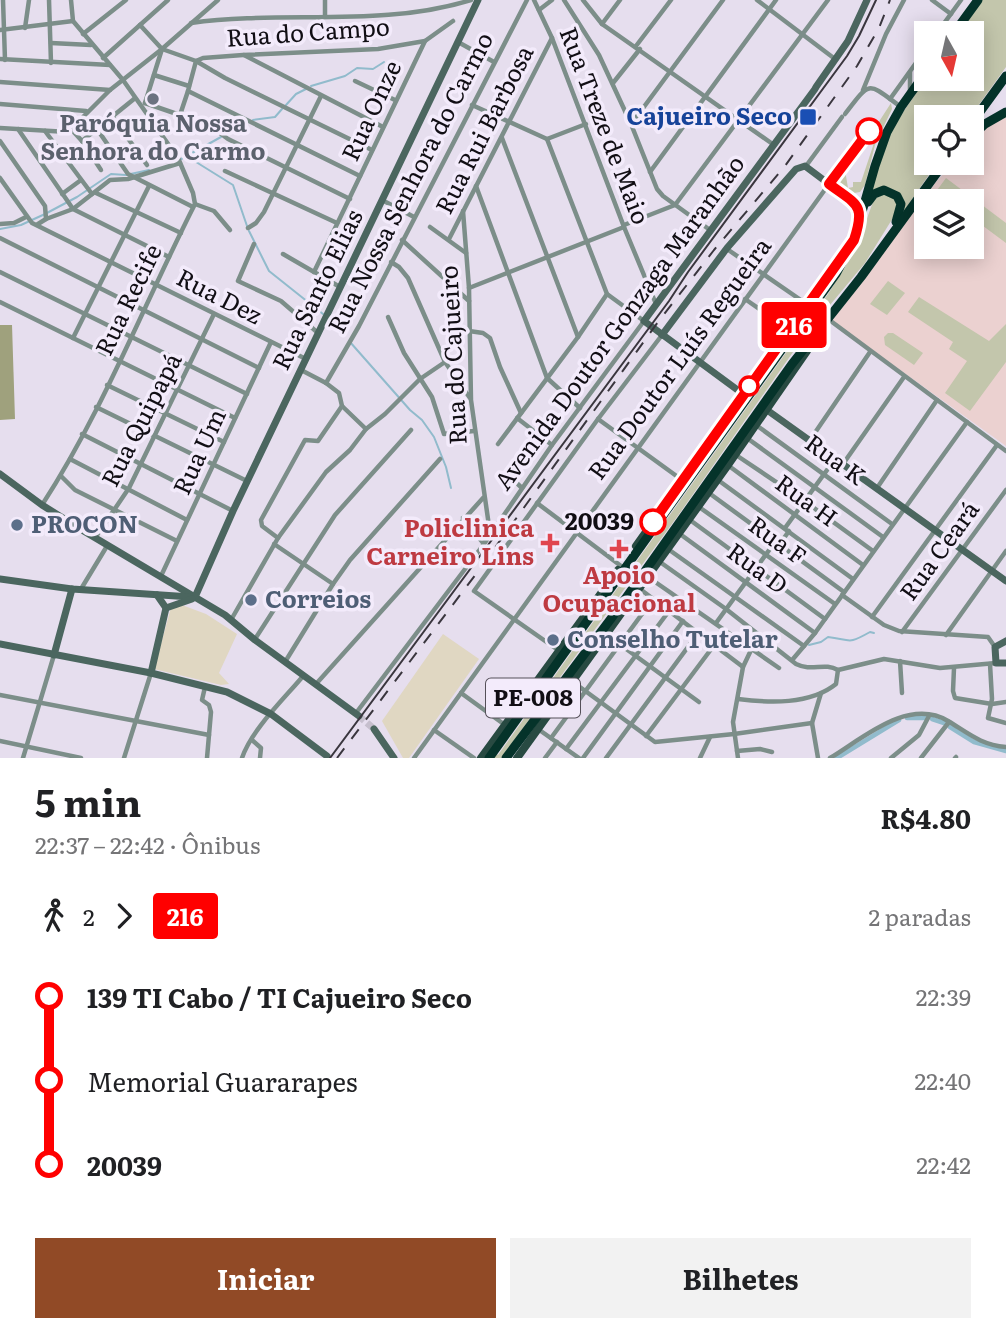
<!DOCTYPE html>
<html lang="pt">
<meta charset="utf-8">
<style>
:root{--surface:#fff;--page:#f2f2f2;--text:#202124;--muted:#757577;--accent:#914a26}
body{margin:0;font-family:Literata,serif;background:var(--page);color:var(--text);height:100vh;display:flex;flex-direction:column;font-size:26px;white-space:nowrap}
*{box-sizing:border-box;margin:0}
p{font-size:23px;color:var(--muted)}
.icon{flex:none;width:38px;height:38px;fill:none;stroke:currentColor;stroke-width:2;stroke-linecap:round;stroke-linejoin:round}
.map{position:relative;height:758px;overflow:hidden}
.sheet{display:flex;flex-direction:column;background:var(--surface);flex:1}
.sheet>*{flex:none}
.badge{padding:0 14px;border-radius:5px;font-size:24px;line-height:46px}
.needle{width:46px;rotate:172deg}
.controls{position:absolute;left:914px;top:21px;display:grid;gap:14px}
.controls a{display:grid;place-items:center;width:70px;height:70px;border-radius:0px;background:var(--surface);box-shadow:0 4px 18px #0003;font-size:35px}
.map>.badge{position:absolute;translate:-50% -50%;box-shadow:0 0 0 4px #fff}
.legs{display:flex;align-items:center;gap:10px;height:77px;padding:0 35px;font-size:23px}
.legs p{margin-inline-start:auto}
.headline{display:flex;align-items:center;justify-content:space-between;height:119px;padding:0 35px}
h1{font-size:38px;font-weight:700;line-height:52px}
.action{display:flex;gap:14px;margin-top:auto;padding:14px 35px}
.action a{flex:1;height:80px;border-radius:0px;background:var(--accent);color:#fff;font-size:28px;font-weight:700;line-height:80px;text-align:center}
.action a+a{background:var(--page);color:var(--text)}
ul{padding:0 35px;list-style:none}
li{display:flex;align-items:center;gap:24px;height:84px;font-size:26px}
li i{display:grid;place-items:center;width:10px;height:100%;margin:0 9px;background:currentColor}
li i::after{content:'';width:18px;height:18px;margin:-9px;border:5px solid;border-radius:50%;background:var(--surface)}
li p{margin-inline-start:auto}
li:first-child i{background:linear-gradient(#0000 50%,currentColor 0)}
li:last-child i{background:linear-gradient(currentColor 50%,#0000 0)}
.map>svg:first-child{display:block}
</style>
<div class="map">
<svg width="1006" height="758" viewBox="0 0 1006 758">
<rect width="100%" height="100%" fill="#e6deee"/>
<!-- commercial -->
<g fill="#e0d7c2">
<path d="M172,604l10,1 24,9 31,20 -18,39 10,11 -8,1 -67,-16z"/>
<path d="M443,634l36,25 -70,99h-6l-21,-37z"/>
</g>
<!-- industrial -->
<path fill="#ebd1d0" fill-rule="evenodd" d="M1006,112v334l-174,-125 104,-139 18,-19h17v-18l25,-28zM926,201h45v46h-45z"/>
<!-- green -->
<g fill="#c3c6ac">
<path d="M980,0h26v67l-36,50h-44v46h11l-33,48 -3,-13 -30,-6 19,-61 36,-52h45v-46h-15z"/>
<path d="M891,103l1,6 -17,36 -10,40 -5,7 -6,1 -15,-10 -2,-5 8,-8 3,18 5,-1v-5h8l12,-36 -2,-12z"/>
<path d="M946,178l60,45v20l-35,-26v-16h-22l-8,-6 -5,6h-7z"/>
<path d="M884,194l9,3 4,8 -1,8 -31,50 -60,72 -128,182 -176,241h-12l1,-9 8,6 330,-461 27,-43 18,-49 3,-4z"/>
<path d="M888,281l17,12 -18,22 -17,-11z"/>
<path d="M919,297l70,44 17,-17v38l-36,49 -25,-18 22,-32 -18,-12 4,-7 -45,-30z"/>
<path d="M888,333h5l30,20 -9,12 -29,-20 -1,-8z"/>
</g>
<!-- forest -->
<path fill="#9fa17d" d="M0,325h12l3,94 -15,1z"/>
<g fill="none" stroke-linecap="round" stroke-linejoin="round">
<!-- stream -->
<g stroke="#91bbcc" stroke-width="2">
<path d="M311,86l34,-10 12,-8 16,1 11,-7"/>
<path d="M286,105l10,-11 10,-5"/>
<path d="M253,120l22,-3 7,-8"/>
<path d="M226,134l3,-4 19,-8"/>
<path d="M188,157l45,28 14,41"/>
<path d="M174,163l47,-26"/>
<path d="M0,229l21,-4 24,-11 32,-17 34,-23 15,1 23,-5"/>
<path d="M249,231l20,40 54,43"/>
<path d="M329,320l15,15"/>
<path d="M350,342l60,68 12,10 12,17 12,30 5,21"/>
<path d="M809,645l12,-3 7,-5c24,3 19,8 42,-5l4,1"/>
</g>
<!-- canal -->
<g stroke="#91bbcc" stroke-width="4.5">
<path d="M907,718h20"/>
<path d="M932,719l12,4"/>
<path d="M950,727l24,15 32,9"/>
<path d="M837,758l62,-38"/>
</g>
<!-- secondary-tunnel -->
<path stroke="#c6bfcd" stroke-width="7" stroke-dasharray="7 3.5" stroke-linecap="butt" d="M359,716l15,13"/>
<!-- street -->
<g stroke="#7c8e89" stroke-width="4.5">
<path d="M3,0l2,60"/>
<path d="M49,0l2,63"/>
<path d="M534,0l18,38 72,189 32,77"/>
<path d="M564,0l35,55 32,69 26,65 6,7 47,34"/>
<path d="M583,0l19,24 172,121"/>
<path d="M757,0l78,59"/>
<path d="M932,0l19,14"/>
<path d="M539,10l13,-10"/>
<path d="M325,16v-16"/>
<path d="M191,23c92,-13 190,5 280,-23"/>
<path d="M602,24l18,-24"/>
<path d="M140,25l22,24 34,12 7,-3 40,-3 135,-6 47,-8"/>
<path d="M25,28l4,-28"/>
<path d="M0,30l73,-9"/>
<path d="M937,33l24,-33"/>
<path d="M83,34l43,-34"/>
<path d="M458,42l36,20"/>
<path d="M51,43l40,2"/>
<path d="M636,46l35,-46"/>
<path d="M244,55l139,72"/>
<path d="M103,58l65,-58"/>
<path d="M0,59l110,6"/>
<path d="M154,75l35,11"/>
<path d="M355,81l40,19"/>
<path d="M0,82l110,8"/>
<path d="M613,83l27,-34"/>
<path d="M863,90l23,-56 18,-34"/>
<path d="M910,91v-19"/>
<path d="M890,99l36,-50"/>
<path d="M145,103l64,22 19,14 122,60"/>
<path d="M145,103l17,-54 56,-49"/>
<path d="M0,104l86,7"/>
<path d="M845,114c26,-34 22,-32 56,-7"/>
<path d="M180,115l8,-24"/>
<path d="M112,116l35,49"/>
<path d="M632,123l91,-123"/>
<path d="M0,128l68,4 42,-42 52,-41"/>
<path d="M18,129l55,80 96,48"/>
<path d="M71,129l11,12 19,29"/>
<path d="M97,129l31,45 65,33"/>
<path d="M45,131l47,63"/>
<path d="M502,138l76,199"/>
<path d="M547,139l39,-15"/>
<path d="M0,141l45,65 1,13 -8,5"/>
<path d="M82,141l52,-42"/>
<path d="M806,166l36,-49"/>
<path d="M225,171l112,52"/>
<path d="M650,172l126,-172"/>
<path d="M360,176l-172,-85 8,-30 29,17 147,72"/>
<path d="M0,178l32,45 274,136"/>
<path d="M476,186l71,192 33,30"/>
<path d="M96,193l85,40"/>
<path d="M62,194l19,-14"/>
<path d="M382,200l32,17"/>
<path d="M195,204l19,7 16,19"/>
<path d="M463,211l6,77 2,112 19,133"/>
<path d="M46,219l27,-10 37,-29 18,-1 52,-16"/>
<path d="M0,224l14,-1 12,-6"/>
<path d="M624,225l51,-20 153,-205"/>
<path d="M430,227l36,26"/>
<path d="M248,228l8,-5 8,-11 57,-116"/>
<path d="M0,238l259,130"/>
<path d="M449,239l103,-201"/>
<path d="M402,240l67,61"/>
<path d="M254,244l-16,37 43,20 37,32"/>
<path d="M727,249l81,56"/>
<path d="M283,254l57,33"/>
<path d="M391,262l8,5 9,11 37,84 25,36"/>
<path d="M0,272l247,122"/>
<path d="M314,272l111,-231 28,-20"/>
<path d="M469,288l155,-61"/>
<path d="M745,299l20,14"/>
<path d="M0,302l235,116"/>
<path d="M388,317l16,36 28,44 12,37 30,-3"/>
<path d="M828,319l178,132"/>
<path d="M469,331l14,2 7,5 10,29 21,46"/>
<path d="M73,338l76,-152"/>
<path d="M301,370l25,13 13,10 3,13 24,23"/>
<path d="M326,383l33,-57 168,-326"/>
<path d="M107,385l117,57"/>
<path d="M96,407l151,74"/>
<path d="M517,418l35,27"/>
<path d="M598,419l84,61"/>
<path d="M756,425l136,99"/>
<path d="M82,434l151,77"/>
<path d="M747,438l136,99"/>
<path d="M810,440l60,-88"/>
<path d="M498,444l80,-107 29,-43"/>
<path d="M736,455l67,45 70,51"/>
<path d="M70,459l117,61"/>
<path d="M843,464l61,-87"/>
<path d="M729,466l134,99"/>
<path d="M61,476l14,14 102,51"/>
<path d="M718,480l135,99"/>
<path d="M522,488l-15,-14 29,-41"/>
<path d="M877,488l60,-88"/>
<path d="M709,493l135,99"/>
<path d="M537,503l84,63"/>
<path d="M42,505c61,-94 102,-201 153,-301l-2,-11 -15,-35 -55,-78 -50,-59 -2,-21"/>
<path d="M699,507l136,97"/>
<path d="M463,518l21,26"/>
<path d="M690,520l135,99"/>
<path d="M785,528l50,-69"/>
<path d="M680,534l135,99"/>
<path d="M95,538l34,-50 85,-174"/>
<path d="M278,538l-16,-12 -1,-6 44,-80 13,1 24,-35"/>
<path d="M274,544l59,40"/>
<path d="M779,545l10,-14"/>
<path d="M668,549l136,97"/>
<path d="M660,562l66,47 70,55c16,8 28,-2 42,6l46,-11 56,9 56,-5"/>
<path d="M161,576l110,-234"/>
<path d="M648,577l131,91"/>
<path d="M81,589l26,-43"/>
<path d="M640,589l103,78"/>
<path d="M842,595l42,30 15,6 89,6 7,10"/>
<path d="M872,617l125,-172"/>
<path d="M231,620l47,-82 48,-66 24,-22 16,-21 19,-15 35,-35 25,-17"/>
<path d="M716,623l59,-81"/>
<path d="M902,632l104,-142"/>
<path d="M607,635l92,67"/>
<path d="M946,635l60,-84"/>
<path d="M255,639l80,-124 76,-85"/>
<path d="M558,650l-84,-59 124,-172 64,-84"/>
<path d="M793,659l22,-26 152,-211"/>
<path d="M900,661l2,32"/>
<path d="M285,662l48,-78 17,-24 90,-101"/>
<path d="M990,664l2,35 -4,19 18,5"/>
<path d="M954,668l-1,23 2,7 37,6 14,-2"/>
<path d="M573,682l82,60 79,-8 78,-11"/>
<path d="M316,684l167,-186"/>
<path d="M205,687l-3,13 7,5 2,7 -4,46"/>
<path d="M461,693l44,32"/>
<path d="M0,695l209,40"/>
<path d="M738,699c31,4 72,6 98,-15l2,-14"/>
<path d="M356,713l128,-169 68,-99 92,-124 -37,-27 -60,-155 -75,-34"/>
<path d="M538,729l41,29"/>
<path d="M434,730l40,28"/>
<path d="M646,736l69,-92"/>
<path d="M551,738l102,-139"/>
<path d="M252,740l9,8 -1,10"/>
<path d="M0,741l81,17"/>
<path d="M566,749l103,-138"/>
<path d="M737,751l23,-2 12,3"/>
<path d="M23,758l31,-103"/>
<path d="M124,758l27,-85"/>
<path d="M242,758c10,-29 42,-59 62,-83"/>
<path d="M414,758l415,-574"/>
<path d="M545,758l12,-16"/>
<path d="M583,758l100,-137"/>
<path d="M606,758l93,-126"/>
<path d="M700,758l10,-21"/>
<path d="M738,758l-5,-36 10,-55 9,-19"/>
<path d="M818,758l-6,-35 9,-30"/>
<path d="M830,758c32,-19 78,-61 118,-37 20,12 33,24 58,26"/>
<path d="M891,758l28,-23 10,-19"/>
<path d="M921,758l28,-36"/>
<path d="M955,758l1,-1"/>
</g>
<!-- secondary -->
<g stroke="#4b665f" stroke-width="7">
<path d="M816,87l32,-46 19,-41"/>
<path d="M662,335l65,-87 69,-79 9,-3 48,36 5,5 3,11"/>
<path d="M743,394l-99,-73 171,-232"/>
<path d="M767,410l239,171"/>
<path d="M0,474l42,31 40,25 143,85 30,25 104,76"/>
<path d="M0,579l72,10 119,8"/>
<path d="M195,597l38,-86 245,-511"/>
<path d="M166,608l26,-9"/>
<path d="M1006,641l-11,6 1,16h10"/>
<path d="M0,644l151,29 76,19 44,22 56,42"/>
<path d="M54,655l18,-66"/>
<path d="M151,673l15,-65 -9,-13"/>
<path d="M374,729l20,29"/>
</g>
<!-- primary -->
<g stroke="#284a42" stroke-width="8">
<path d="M636,546l206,-289"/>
<path d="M481,758l137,-188"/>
<path d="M517,758l211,-293 79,-114"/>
</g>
<!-- highway -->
<g stroke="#05332a" stroke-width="9">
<path d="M954,33l24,-33"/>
<path d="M971,124l35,-48"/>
<path d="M971,137l14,-13 21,-12"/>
<path d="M868,202l6,-8 10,-4 13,6 4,8 -5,18"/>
<path d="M489,758l347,-484 18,-34 21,-74 12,-34 14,-25 25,-35"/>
<path d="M506,758l107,-142 179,-252 69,-87 83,-114"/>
</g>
<!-- tram -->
<path stroke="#3a363e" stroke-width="2" d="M330,758l339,-457 19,-29 159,-216 12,-20 17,-36"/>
<!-- rail -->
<path stroke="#3a363e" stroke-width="2" stroke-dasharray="12 12" stroke-linecap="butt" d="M337,758l139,-184 182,-252 56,-72 71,-84 72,-100 22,-38 11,-28"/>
</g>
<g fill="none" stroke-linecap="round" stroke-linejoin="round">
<!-- line-1 casing -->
<g stroke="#fff" stroke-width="16">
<path id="line-1" d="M653,522l201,-282c12,-36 3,-35 -25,-56l40,-53"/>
</g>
<!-- line-1 -->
<use href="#line-1" stroke="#f00" stroke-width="10"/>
</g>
<!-- markers -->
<circle fill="#6b7280" stroke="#f3ebfb" stroke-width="2.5" cx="153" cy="99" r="7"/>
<rect fill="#1a4fb4" stroke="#f3ebfb" stroke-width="2.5" x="799" y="108" width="18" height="18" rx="3.5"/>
<g fill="#fff" stroke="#f00" stroke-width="3.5">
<circle cx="869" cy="131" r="12"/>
<circle cx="749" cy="386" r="9"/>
<circle cx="653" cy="522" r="12"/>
</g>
<g fill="#5c6f8a" stroke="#f3ebfb" stroke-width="2.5">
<circle cx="17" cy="525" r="7"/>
<circle cx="251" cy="600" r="7"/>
<circle cx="553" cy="640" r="7"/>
</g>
<g fill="#e0444e" stroke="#f3ebfb" stroke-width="2.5">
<path d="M546.5 532.5h7v7h7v7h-7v7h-7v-7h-7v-7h7z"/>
<path d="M615.5 538.5h7v7h7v7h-7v7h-7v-7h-7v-7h7z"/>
</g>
<g text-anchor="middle" stroke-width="7" stroke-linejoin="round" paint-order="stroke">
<!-- shield labels -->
<rect fill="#f3ebfb" stroke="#555059" stroke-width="2" x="486" y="678.5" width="94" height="39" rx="5"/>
<g font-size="23" font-weight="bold" fill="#110e14">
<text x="533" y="706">PE-008</text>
</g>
<!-- street labels -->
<g font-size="24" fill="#110e14" stroke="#f3ebfb">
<text transform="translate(308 33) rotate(-4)" y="8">Rua do Campo</text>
<text transform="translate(372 111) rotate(-65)" y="8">Rua Onze</text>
<text transform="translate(604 126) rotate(69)" y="8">Rua Treze de Maio</text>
<text transform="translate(485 130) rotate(-63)" y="8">Rua Rui Barbosa</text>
<text transform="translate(411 183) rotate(-63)" y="8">Rua Nossa Senhora do Carmo</text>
<text transform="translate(318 290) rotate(-64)" y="8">Rua Santo Elias</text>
<text transform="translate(219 297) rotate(27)" y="8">Rua Dez</text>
<text transform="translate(129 300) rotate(-64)" y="8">Rua Recife</text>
<text transform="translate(620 323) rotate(-54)" y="8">Avenida Doutor Gonzaga Maranhão</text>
<text transform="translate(454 355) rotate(-93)" y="8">Rua do Cajueiro</text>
<text transform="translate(680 359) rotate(-54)" y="8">Rua Doutor Luís Regueira</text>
<text transform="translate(142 420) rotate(-63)" y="8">Rua Quipapá</text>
<text transform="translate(200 452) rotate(-65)" y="8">Rua Um</text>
<text transform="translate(835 460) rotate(36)" y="8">Rua K</text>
<text transform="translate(806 501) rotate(36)" y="8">Rua H</text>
<text transform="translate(777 541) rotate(36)" y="8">Rua F</text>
<text transform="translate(940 551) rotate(-54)" y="8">Rua Ceará</text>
<text transform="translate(757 569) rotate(36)" y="8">Rua D</text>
</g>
<!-- transit labels -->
<g font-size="24" font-weight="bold" fill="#164399" stroke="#f3ebfb" text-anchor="end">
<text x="792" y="125">Cajueiro Seco</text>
</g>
<!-- worship labels -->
<g font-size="24" font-weight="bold" fill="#5b616d" stroke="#f3ebfb">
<text x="153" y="132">Paróquia Nossa<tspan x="153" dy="28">Senhora do Carmo</tspan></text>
</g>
<!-- stop labels -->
<g font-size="24" font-weight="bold" fill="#110e14" stroke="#f3ebfb" text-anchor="end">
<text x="634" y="530">20039</text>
</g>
<!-- service labels -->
<g font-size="24" font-weight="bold" fill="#4e5e75" stroke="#f3ebfb" text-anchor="start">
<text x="31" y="533">PROCON</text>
<text x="265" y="608">Correios</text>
<text x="567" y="648">Conselho Tutelar</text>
</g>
<!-- health labels -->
<g font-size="24" font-weight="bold" fill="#be3a42" stroke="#f3ebfb" text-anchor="end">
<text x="534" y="537">Policlinica<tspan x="534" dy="28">Carneiro Lins</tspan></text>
<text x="619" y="584" text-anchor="middle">Apoio<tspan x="619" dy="28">Ocupacional</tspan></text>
</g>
</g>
</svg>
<div class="controls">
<a><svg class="needle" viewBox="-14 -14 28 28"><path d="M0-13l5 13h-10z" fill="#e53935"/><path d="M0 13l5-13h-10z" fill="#757577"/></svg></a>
<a><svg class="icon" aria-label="locate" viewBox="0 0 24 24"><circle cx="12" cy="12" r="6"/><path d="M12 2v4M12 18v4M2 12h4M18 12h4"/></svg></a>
<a><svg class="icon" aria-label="layers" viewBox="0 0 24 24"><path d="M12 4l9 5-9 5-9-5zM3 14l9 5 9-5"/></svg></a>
</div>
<b class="badge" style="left:794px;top:325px;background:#f00;color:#fff">216</b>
</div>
<section class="sheet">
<div class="headline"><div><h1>5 min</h1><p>22:37 – 22:42 · Ônibus</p></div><b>R$4.80</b></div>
<div class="legs"><svg class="icon" aria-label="walk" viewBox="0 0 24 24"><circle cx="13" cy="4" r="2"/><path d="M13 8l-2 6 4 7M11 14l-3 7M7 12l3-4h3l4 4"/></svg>2<svg class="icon" aria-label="forward" viewBox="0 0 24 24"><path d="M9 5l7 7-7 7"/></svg><b class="badge" style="background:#f00;color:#fff">216</b><p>2 paradas</p></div>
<ul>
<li><i style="color:#f00"></i><b>139 TI Cabo / TI Cajueiro Seco</b><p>22:39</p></li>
<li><i style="color:#f00"></i><span>Memorial Guararapes</span><p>22:40</p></li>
<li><i style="color:#f00"></i><b>20039</b><p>22:42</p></li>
</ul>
<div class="action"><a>Iniciar</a><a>Bilhetes</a></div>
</section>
